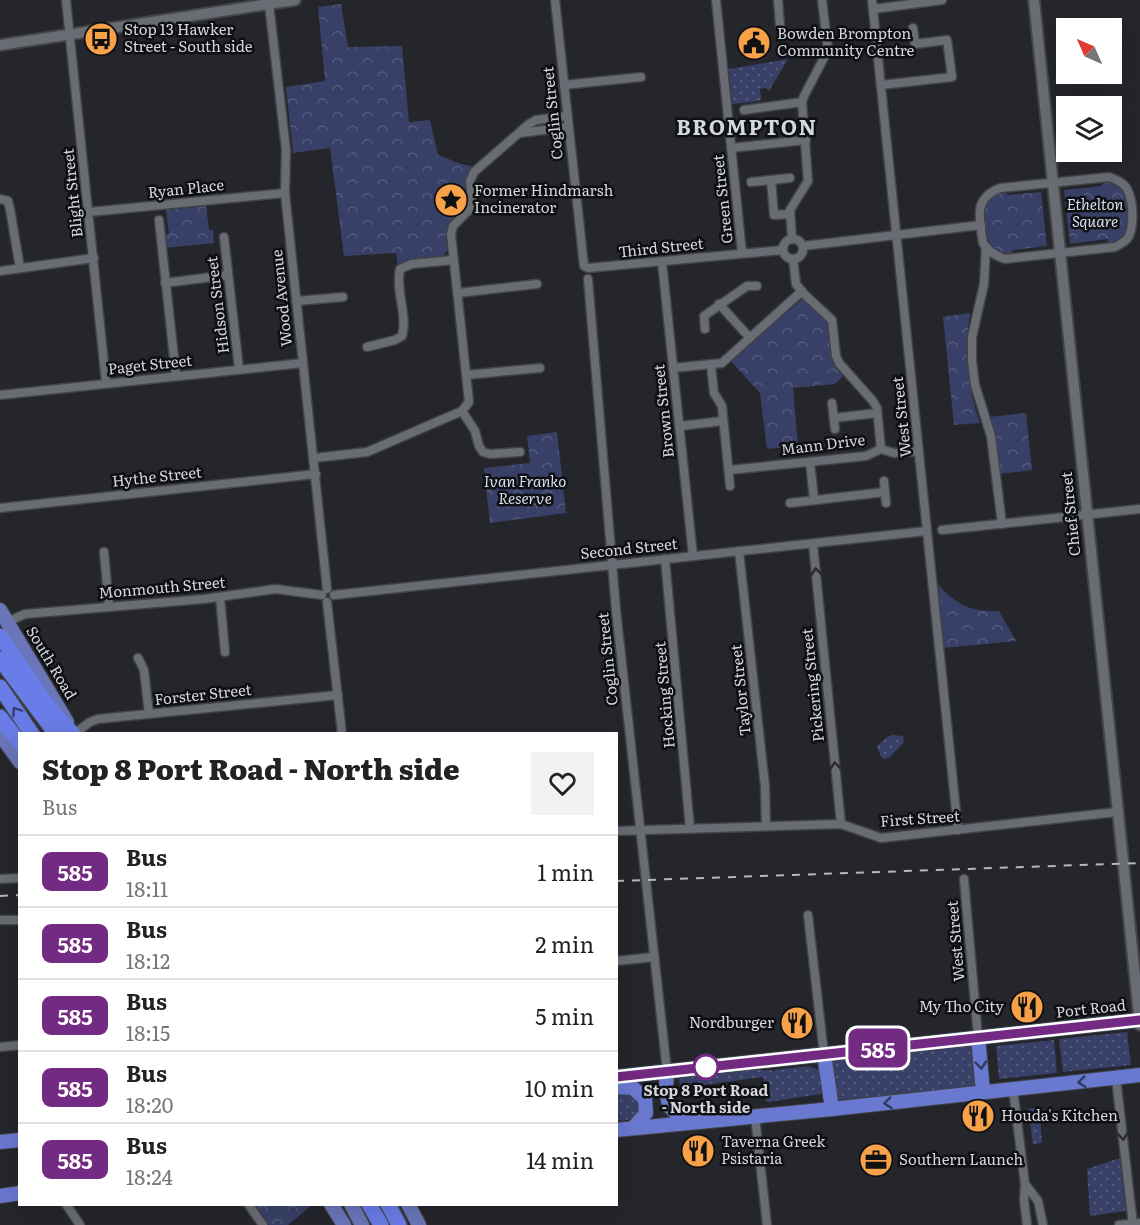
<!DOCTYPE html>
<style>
:root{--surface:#fff;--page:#f2f2f2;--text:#222;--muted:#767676;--line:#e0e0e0}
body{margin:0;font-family:Literata,serif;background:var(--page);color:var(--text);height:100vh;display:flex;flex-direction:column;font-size:22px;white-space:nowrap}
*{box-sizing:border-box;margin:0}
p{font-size:20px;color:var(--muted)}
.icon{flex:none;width:33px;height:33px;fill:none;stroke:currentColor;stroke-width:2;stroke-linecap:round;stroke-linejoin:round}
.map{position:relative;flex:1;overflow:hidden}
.side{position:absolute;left:18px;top:732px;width:600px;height:474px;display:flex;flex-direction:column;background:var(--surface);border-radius:0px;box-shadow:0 6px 24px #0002}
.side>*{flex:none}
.badge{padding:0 12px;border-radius:9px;font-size:21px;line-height:39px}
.needle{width:39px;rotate:315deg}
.fabs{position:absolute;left:1056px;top:18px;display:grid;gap:12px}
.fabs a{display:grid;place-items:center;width:66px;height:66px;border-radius:0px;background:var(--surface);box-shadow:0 6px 24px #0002;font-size:30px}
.map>.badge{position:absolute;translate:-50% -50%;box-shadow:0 0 0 3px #fff}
.round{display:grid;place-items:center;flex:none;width:63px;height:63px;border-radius:0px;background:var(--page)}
.summary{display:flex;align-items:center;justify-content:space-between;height:102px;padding:0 24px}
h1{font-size:28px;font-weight:800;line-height:45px}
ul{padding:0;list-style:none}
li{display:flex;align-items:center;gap:18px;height:72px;padding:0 24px;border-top:2px solid var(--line)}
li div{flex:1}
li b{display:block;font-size:22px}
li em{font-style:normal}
li .badge{min-width:66px;font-weight:700;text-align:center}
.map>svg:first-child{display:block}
</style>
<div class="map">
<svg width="1140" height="1225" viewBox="0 0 1140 1225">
<defs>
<pattern id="grass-dots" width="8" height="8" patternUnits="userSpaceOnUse" patternTransform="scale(1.5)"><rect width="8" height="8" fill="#384067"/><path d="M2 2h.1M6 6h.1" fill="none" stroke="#545b7c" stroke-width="1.8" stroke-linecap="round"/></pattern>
<pattern id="park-crowns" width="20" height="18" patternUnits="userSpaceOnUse" patternTransform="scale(1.5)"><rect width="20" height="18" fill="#384067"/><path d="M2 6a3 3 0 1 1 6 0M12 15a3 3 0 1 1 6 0" fill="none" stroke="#545b7c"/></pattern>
</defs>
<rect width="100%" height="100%" fill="#24262c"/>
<!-- grass -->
<g fill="url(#grass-dots)">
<path d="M788,59l-19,32 -3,-3 -6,1 1,10 -2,2 -27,3 -3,-35z"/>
<path d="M893,735l10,1 1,6 -15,16 -5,1 -3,-2 -4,-11 10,-9z"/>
<path d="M1127,1032l4,33 -68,7 -4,-33z"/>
<path d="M1054,1040l3,33 -58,6 -3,-33z"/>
<path d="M971,1045l4,2 3,36 -3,3 -136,14 -4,-3 -3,-34 1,-3z"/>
<path d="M809,1066l10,4 8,23 -58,9 -3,-1 -3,-24 -83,11 -1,-12 56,-6h36l2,2 1,-2z"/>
<path d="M616,1092l15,1 10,10 -2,11c-7,5 -14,8 -22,6z"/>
<path d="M1039,1107l3,36 -9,1 -5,-35z"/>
<path d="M1120,1158l6,53 -36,5 -3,-47z"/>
</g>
<!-- park -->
<g fill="url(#park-crowns)">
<path d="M341,4l7,43 54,-1 7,76 21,-2 8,35c12,4 22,10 34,11l-7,14 1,21 -3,10 -14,14 -1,24 -6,9 -39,5 -5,4 -2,-14 -52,3 -14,-108 -37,5 -7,-66 39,-6 -7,-74z"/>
<path d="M1111,181c5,2 9,4 12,9 6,11 9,38 -1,48 -3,3 -8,5 -13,6l-2,-5 -37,5 -6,-54 38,-4 1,-4z"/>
<path d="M1004,192l4,3 33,-3 6,54 -34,4 -2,4c-20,3 -24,-15 -26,-31 -1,-5 -3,-14 0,-19 3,-8 11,-11 19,-12z"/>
<path d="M206,206l3,24h4l1,13 -50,5 -2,-13 7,-1 -3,-24z"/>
<path d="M802,299l23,17 9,44 11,14 -10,10 -42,4 5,58 -31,3 -7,-56 -30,-33z"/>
<path d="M970,313c-6,39 -3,74 10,110l-26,2 -11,-108z"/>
<path d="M1026,413l6,57 -32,4 -5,-38 -6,-19z"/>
<path d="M557,432l9,81 -76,10 -6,-55 46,-5 -3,-27z"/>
<path d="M938,584c16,20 35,29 61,27l17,30 -72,7z"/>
<path d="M254,1205h58l-24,20h-19z"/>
</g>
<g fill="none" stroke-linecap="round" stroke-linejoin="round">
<!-- minor casing -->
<g stroke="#414347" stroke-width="11">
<g id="minor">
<path d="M66,0l40,383"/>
<path d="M555,0l29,266 4,2 195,-18"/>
<path d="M716,0l26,253"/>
<path d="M778,0l2,26"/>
<path d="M872,0l86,830"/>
<path d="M269,4l17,146 -1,43 42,396"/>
<path d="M873,9l69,-9"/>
<path d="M564,85l77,-8"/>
<path d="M881,85l71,-8 -5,-37 -32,4 -2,-16"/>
<path d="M744,110l58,-8"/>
<path d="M520,133l48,-6"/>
<path d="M731,148l75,-8"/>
<path d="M1109,177c8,3 16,6 19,14 5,11 7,38 -1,48 -3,3 -8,6 -12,8l-110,12c-9,-3 -17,-7 -22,-16 -3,-24 -11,-44 17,-55z"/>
<path d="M771,180l3,35 15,-1"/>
<path d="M751,182l39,-4"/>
<path d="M0,199l8,2 2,8 10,59"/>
<path d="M89,212l196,-19"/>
<path d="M159,220l17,156"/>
<path d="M224,237l15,132"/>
<circle cx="793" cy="249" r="10"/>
<path d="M792,239l-2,-29 18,-29 -6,-79 2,-6 24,-46 -6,-50"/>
<path d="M803,246l178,-21"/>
<path d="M986,247l-2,37 -12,53v24l3,24 16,51 11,88"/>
<path d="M793,259l3,25 7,9 29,27 4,36 3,7 33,37 5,8 4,41"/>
<path d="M662,262l31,294"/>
<path d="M0,271l94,-13"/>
<path d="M588,279l28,331 51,461"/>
<path d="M165,283l62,-8"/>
<path d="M458,293l79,-9"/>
<path d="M296,301l47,-4"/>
<path d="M719,304l31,34"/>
<path d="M705,329l-1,-13 43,-30h10"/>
<path d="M367,347l28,-7 7,-4c6,-22 -7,-45 -2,-67l12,-5 41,-4"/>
<path d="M711,366l3,27 8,13 8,80"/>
<path d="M673,368l49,-5 80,-72"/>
<path d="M466,375l74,-7"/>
<path d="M0,395l303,-32"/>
<path d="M832,403l3,26"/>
<path d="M462,411l13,20 4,15 4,6 7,2 30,-2"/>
<path d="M834,418l43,-5"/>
<path d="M680,426l43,-5"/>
<path d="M314,458l53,-6 95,-41 7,-9 -18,-168 2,-8 15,-15 4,-10 -2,-20 4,-9 55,-48 7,-4 31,-4"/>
<path d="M810,462l4,38"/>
<path d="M729,470l137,-14 15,-7 13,4 25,-2"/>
<path d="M884,481l2,22"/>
<path d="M790,503l95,-11"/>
<path d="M0,508l316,-34"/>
<path d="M942,530l198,-21"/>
<path d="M813,544l28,280"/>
<path d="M739,551l26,235 1,40"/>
<path d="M104,552l5,55"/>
<path d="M665,559l25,269"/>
<path d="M334,595l593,-64"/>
<path d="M220,597l5,55"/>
<path d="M327,602l15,132"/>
<path d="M7,622l18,-8 179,-15 71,-10 47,6"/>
<path d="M138,658l6,12 5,44"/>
<path d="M74,734l16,-12 8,-3 240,-24"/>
<path d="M616,831l225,-7 40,14 236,-26"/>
<path d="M0,879l20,-1"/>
<path d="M964,879l14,158"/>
<path d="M808,915l16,139"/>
<path d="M0,920h20"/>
<path d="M616,961l38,-4"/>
<path d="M0,1047l20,-2"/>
<path d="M1116,1078l17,147"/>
<path d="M1013,1089l12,95 -1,16 3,25"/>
<path d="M755,1116l12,109"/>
<path d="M1025,1184l13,17 5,24"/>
<path d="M66,1204l14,21"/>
<path d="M248,1204l15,21"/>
<path d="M1119,1225l21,-2"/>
</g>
</g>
<!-- tertiary casing -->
<g stroke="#414347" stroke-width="14">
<g id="tertiary">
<path d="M1034,0l106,1025"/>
<path d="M0,45l295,-45"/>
</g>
</g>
<!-- primary casing -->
<g stroke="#414347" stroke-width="16">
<g id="primary">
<path d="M0,610l67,112"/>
<path d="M0,734l20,28"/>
<path d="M331,1204l13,21"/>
<path d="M351,1204l11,21"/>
<path d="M408,1204l11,21"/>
</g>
</g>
<!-- trunk casing -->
<g stroke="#414347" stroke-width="16">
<g id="trunk">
<path d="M978,1037l5,55"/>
<path d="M824,1054l8,55"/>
<path d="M667,1071l-1,16 3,19 16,16"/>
<path d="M616,1077l524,-57"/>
<path d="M616,1087l17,1 12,11 1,14 -13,15"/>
<path d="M616,1130l216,-21 308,-34"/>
<path d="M0,1142l20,-2"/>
<path d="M0,1196l20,-3"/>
</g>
</g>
<!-- motorway casing -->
<g stroke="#414347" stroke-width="18">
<g id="motorway">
<path d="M0,636l50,73 23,25"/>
<path d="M0,659l56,75"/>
<path d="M0,687l32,47"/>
<path d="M0,717l20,26"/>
<path d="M369,1204l12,21"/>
<path d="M388,1204l11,21"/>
</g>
</g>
<!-- minor -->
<use href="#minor" stroke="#6a6c74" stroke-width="8"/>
<!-- tertiary -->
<use href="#tertiary" stroke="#6a6c74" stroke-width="10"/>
<!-- primary -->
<use href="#primary" stroke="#6a76b9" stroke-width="14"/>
<!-- trunk -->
<use href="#trunk" stroke="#6a79d0" stroke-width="14"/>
<!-- motorway -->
<use href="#motorway" stroke="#6a7ce7" stroke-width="15"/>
<!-- rail -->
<g stroke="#b6b8bd" stroke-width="2" stroke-dasharray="8 8" stroke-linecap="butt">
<path d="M616,881l524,-18"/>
<path d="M0,896l20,-1"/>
</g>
</g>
<!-- one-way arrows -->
<defs><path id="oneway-chevron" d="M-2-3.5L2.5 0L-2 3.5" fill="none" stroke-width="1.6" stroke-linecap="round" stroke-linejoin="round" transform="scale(1.5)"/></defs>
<g stroke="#2a2b2f">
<use href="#oneway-chevron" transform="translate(816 572) rotate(-95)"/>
<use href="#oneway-chevron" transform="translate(835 766) rotate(-96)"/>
<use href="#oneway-chevron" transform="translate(1123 1136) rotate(84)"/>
</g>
<use stroke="#374072" href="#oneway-chevron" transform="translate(16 711) rotate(-124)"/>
<g stroke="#33395e">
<use href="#oneway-chevron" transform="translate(981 1065) rotate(85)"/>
<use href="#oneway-chevron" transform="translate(1082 1082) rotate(174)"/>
<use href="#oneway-chevron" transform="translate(888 1103) rotate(174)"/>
</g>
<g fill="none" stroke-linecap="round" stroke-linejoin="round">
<!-- line casing -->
<g stroke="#fff" stroke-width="14">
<path id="line" d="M616,1077l524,-57"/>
</g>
<!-- line -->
<use href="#line" stroke="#732a82" stroke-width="9"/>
</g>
<!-- icons -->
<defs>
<g id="bus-disc" transform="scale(1.725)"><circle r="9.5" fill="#f7a149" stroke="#0e0f12"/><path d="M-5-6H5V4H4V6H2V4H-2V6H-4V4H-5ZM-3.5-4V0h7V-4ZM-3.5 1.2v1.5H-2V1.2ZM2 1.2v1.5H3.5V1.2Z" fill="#111"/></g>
<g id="civic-disc" transform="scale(1.725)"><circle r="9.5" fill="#f7a149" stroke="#0e0f12"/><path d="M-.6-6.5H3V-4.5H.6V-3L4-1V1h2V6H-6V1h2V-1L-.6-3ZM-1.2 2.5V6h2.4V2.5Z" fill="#111"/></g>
<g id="sight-disc" transform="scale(1.725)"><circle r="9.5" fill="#f7a149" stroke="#0e0f12"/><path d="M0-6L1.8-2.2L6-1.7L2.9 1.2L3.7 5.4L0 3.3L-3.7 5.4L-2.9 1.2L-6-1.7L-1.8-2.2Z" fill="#111"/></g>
<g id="restaurant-disc" transform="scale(1.725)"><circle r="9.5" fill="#f7a149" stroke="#0e0f12"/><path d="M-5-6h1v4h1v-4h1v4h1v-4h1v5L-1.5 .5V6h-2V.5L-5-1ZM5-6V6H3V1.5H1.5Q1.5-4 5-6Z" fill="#111"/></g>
<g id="office-disc" transform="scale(1.725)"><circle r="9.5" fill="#f7a149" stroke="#0e0f12"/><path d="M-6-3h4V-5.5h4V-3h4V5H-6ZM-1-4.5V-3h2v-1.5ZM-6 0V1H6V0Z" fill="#111"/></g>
</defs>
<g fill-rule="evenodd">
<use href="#bus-disc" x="101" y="39"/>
<use href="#civic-disc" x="754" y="43"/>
<use href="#sight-disc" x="451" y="200"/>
<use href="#restaurant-disc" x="1027" y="1007"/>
<use href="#restaurant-disc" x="797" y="1023"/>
<use href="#restaurant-disc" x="978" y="1116"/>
<use href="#restaurant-disc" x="698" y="1151"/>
<use href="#office-disc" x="876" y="1160"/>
</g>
<!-- markers -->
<circle fill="#fff" stroke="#732a82" stroke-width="3" cx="706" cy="1067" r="12"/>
<g text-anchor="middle" stroke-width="5" stroke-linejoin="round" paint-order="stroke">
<!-- poi labels -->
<g font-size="15" fill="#d4d6da" stroke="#0e0f12" text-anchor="start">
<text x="124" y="35">Stop 13 Hawker<tspan x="124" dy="17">Street - South side</tspan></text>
<text x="777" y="39">Bowden Brompton<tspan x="777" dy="17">Community Centre</tspan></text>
<text x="474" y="196">Former Hindmarsh<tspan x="474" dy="17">Incinerator</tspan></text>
<text x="1004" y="1012" text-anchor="end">My Tho City</text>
<text x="774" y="1028" text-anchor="end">Nordburger</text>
<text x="1001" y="1121">Houda's Kitchen</text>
<text x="721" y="1147">Taverna Greek<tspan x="721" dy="17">Psistaria</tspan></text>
<text x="899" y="1165">Southern Launch</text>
</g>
<!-- street labels -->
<g font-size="15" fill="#d4d6da" stroke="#0e0f12">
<text transform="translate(553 113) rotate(-96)" y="5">Coglin Street</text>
<text transform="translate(186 189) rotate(-6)" y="5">Ryan Place</text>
<text transform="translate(73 193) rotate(-96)" y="5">Blight Street</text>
<text transform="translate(723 199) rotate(-96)" y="5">Green Street</text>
<text transform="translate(661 248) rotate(-6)" y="5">Third Street</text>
<text transform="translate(282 298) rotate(-96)" y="5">Wood Avenue</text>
<text transform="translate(218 305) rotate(-97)" y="5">Hidson Street</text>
<text transform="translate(150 365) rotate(-6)" y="5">Paget Street</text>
<text transform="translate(664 411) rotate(-96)" y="5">Brown Street</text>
<text transform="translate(902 417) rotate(-96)" y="5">West Street</text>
<text transform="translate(823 445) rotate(-7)" y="5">Mann Drive</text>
<text transform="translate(157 477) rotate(-6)" y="5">Hythe Street</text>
<text transform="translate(1071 514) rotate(-96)" y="5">Chief Street</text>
<text transform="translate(629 549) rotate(-6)" y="5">Second Street</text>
<text transform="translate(162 588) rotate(-5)" y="5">Monmouth Street</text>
<text transform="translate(608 659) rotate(-96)" y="5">Coglin Street</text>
<text transform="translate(51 663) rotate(59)" y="5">South Road</text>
<text transform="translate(813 685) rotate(-96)" y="5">Pickering Street</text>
<text transform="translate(741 690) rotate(-96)" y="5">Taylor Street</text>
<text transform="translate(203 695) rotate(-6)" y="5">Forster Street</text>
<text transform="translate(665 695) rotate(-95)" y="5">Hocking Street</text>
<text transform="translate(920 819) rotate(-4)" y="5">First Street</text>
<text transform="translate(956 941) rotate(-95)" y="5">West Street</text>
<text transform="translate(1091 1009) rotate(-6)" y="5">Port Road</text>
</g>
<!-- park labels -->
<g font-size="15" font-style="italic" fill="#d9deef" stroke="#0e0f12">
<text x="1095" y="210">Ethelton<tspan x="1095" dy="17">Square</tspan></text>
<text x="525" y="487">Ivan Franko<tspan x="525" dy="17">Reserve</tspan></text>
</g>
<!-- stop labels -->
<g font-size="15" font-weight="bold" fill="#d4d6da" stroke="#0e0f12">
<text x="706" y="1096">Stop 8 Port Road<tspan x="706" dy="17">- North side</tspan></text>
</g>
<!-- district labels -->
<g font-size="21" font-weight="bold" letter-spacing="1.5" fill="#d4d7df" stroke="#0e0f12">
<text x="747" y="135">BROMPTON</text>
</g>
</g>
</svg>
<div class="fabs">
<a><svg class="needle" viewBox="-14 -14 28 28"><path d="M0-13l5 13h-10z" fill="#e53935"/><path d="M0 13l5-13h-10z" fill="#767676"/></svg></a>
<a><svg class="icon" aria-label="layers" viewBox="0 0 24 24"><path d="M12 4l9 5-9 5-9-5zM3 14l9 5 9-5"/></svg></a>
</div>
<b class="badge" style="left:878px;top:1048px;background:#732a82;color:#fff">585</b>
<section class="side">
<div class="summary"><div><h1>Stop 8 Port Road - North side</h1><p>Bus</p></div><a class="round"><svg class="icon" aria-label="heart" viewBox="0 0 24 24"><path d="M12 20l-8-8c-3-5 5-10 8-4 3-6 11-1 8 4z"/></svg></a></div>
<ul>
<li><span class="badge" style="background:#732a82;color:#fff">585</span><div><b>Bus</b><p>18:11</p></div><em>1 min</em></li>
<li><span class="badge" style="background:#732a82;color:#fff">585</span><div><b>Bus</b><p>18:12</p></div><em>2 min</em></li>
<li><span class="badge" style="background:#732a82;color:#fff">585</span><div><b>Bus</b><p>18:15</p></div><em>5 min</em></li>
<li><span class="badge" style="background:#732a82;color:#fff">585</span><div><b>Bus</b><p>18:20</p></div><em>10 min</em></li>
<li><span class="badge" style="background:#732a82;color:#fff">585</span><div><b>Bus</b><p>18:24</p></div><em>14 min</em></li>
</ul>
</section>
</div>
